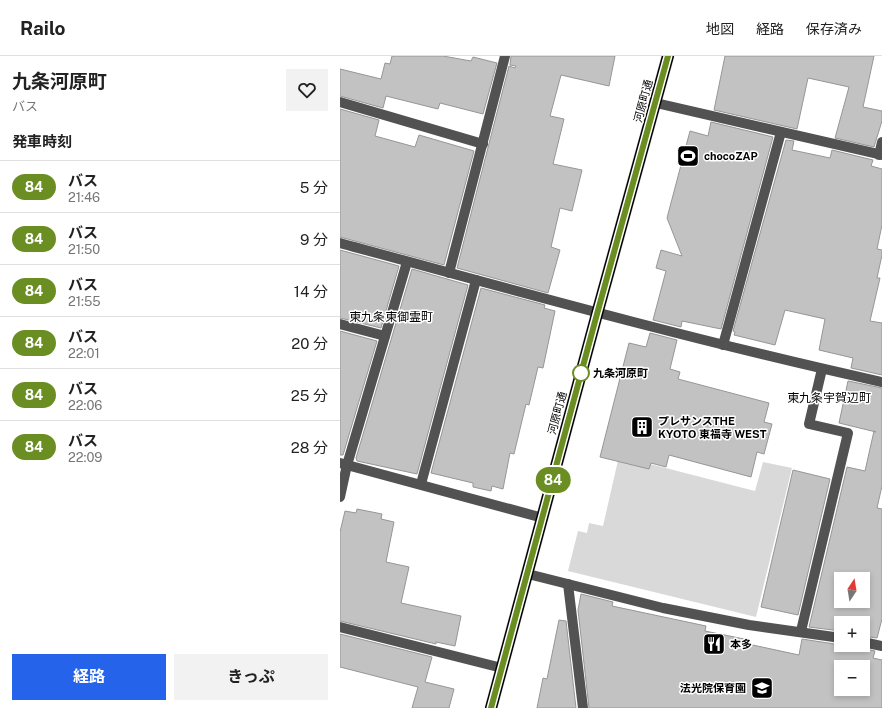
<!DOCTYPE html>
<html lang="ja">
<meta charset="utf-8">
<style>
:root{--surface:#fff;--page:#f2f2f2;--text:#222;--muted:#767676;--line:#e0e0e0;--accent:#2563eb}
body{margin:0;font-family:"Public Sans","Noto Sans JP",sans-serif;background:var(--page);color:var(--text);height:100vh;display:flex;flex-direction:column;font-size:15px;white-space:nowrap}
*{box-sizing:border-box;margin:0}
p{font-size:13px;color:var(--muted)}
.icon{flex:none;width:22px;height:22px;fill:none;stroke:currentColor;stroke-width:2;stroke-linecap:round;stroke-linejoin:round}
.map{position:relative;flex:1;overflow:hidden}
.drawer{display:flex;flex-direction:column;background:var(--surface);width:340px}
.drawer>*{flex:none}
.badge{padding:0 8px;border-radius:13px;font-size:14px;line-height:26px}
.needle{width:26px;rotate:12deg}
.buttons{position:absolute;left:494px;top:516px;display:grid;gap:8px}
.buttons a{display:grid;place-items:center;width:36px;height:36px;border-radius:0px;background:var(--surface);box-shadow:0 2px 6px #0003;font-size:20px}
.map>.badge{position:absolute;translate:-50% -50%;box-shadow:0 0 0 2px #fff}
h2{padding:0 12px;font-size:15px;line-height:36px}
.round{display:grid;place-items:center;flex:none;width:42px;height:42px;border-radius:0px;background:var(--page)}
.headline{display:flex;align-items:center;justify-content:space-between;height:68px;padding:0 12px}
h1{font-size:19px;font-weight:700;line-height:30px}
.cta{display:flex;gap:8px;margin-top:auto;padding:8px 12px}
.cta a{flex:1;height:46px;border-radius:0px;background:var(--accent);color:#fff;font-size:16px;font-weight:700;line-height:46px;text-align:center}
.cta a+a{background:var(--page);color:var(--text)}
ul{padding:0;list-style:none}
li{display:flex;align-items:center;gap:12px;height:52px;padding:0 12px;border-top:1px solid var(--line)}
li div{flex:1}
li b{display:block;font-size:15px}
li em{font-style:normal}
li .badge{min-width:44px;font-weight:700;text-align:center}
header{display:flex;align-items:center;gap:24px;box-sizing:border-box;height:56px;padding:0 20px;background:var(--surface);border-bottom:1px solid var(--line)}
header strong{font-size:19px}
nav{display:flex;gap:22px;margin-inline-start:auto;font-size:14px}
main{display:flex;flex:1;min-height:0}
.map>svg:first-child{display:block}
</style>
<header>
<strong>Railo</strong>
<nav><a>地図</a><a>経路</a><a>保存済み</a></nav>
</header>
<main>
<section class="drawer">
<div class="headline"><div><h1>九条河原町</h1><p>バス</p></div><a class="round"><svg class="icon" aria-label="heart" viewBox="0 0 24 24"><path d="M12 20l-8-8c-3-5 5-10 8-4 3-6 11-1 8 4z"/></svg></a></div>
<h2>発車時刻</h2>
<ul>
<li><span class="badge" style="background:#6b8e23;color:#fff">84</span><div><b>バス</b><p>21:46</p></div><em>5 分</em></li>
<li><span class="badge" style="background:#6b8e23;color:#fff">84</span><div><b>バス</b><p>21:50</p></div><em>9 分</em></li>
<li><span class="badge" style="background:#6b8e23;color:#fff">84</span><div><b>バス</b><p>21:55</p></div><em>14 分</em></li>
<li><span class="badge" style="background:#6b8e23;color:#fff">84</span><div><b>バス</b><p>22:01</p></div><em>20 分</em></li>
<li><span class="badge" style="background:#6b8e23;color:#fff">84</span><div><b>バス</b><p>22:06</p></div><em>25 分</em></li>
<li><span class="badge" style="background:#6b8e23;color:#fff">84</span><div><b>バス</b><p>22:09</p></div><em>28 分</em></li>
</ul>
<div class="cta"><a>経路</a><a>きっぷ</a></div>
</section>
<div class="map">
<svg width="542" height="652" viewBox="0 0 542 652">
<rect width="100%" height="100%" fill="#fff"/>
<!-- green -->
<path fill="#d9d9d9" d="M279,400l136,35 8,-29 29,6 -36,149 -188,-46 10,-40 9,2 2,-10 14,3z"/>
<!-- building -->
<g fill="#c2c2c2" stroke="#969696" fill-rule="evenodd">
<path d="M52,0h51l28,5 2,-4 24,6 -14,51 -43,-11 -2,6 -52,-13 -3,12 -43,-12v-27l41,10 4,-16 5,1z"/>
<path d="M171,0h104l-6,30 -48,-11 -11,41 14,3 -11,45 29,6 -10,41 -12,-3 -9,39 9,3 -12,43 -91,-25 52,-202 6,2 1,-2 -6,-1z"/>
<path d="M385,0h149l-11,51 19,4v10l-8,26 -39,-9 14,-51 -41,-9 -11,51 -83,-19z"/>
<path d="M0,53l39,11 -4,16 40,11 4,-12 55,16 -30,114 -104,-28z"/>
<path d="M371,66l62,15 -52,192 -39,-8 -1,6 -28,-7 13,-49 -10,-3 5,-18 21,6 -15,-38 23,-87 18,5z"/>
<path d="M446,84l8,1 -2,9 38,8 2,-8 41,10 -2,6 11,3v56l-5,24 5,1v5l-5,23h3l-10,43 12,2v52l-31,-7 2,-10 -34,-8 6,-31 -40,-9 -10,35 -41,-10 1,-3 -2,-1z"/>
<path d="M0,194l59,16 -18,62 -41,-10z"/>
<path d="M72,213l56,16 -51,189 -60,-13 -1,-3z"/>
<path d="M141,232l64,17 -1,3 11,3 -12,57 -5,-1 -9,38 -3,-1 -12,50 -4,-1 -7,36 -11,-3 -1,5 -18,-4v-4l-42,-10z"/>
<path d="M0,275l37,10 -34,114h-3z"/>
<path d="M310,277l27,7 -7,29 10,3 -2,7 91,24 -5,19 8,2 -8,30 -7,-2 -6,25 -82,-22 -3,12 -15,-4 -2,6 -49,-12 29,-114 17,4z"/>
<path d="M508,325l34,7v98l-5,22 5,1v110l-5,19 -14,-2v-13h-22v8l-32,-4 38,-160 18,4 9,-40 2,1 -37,-9zM501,523h22v22h-22z"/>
<path d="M453,414l37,9 -32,136 -37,-8z"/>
<path d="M17,453l25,5 -1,5 13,3 -8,40 23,5 -8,36 60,13 -6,30 -19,-4v2l-96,-23v-89l5,-21 11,2z"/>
<path d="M241,538l32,8 -1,4 94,20 -1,5 44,9 -1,4 51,11 3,-16 39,6h16l4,3 14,3 -2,7 9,2v48h-293l-11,-98zM501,611h22v22h-22z"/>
<path d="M219,564l7,1 10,87h-39l6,-30 4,1z"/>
<path d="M0,578l92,23 -7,25 29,7 -5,19h-37l6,-21 -78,-20z"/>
</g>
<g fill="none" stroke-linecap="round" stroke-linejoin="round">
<!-- highway casing -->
<g stroke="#dbdbdb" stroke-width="13">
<path id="highway" d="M151,652l106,-394 71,-258"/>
</g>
<!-- minor -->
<g stroke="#525252" stroke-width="10">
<path d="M0,46l143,42"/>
<path d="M316,47l226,52"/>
<path d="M539,99l3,-13"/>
<path d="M0,187c180,49 360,99 542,139"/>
<path d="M109,217l56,-217"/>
<path d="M0,268l45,12"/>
<path d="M383,289l58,-213"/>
<path d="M0,407l203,55"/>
<path d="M81,428l55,-204"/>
<path d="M0,441l7,-32 60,-203"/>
<path d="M188,518l135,34 86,17 92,13"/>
<path d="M228,528l15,124"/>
<path d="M0,571l162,41"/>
<path d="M461,575l47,-198 -39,-9 13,-55"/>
<path d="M523,586l19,4"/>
</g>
<!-- highway -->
<use href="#highway" stroke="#000" stroke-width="12"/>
</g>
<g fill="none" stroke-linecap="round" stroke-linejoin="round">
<!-- line casing -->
<g stroke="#fff" stroke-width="9">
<path id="line" d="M151,652l106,-394 71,-258"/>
</g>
<!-- line -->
<use href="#line" stroke="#6b8e23" stroke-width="6"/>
</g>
<!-- icons -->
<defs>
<g id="stadium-square" transform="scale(1.15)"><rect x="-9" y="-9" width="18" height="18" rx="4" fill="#000" stroke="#fff"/><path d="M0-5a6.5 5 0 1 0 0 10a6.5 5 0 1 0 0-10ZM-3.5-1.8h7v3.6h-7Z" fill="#fff"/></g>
<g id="building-square" transform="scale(1.15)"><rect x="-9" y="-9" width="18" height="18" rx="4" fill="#000" stroke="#fff"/><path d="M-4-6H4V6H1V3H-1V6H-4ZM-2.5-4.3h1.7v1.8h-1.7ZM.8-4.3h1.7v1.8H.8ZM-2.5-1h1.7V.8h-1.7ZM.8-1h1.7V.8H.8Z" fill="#fff"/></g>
<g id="restaurant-square" transform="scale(1.15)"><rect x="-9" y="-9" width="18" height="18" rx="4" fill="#000" stroke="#fff"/><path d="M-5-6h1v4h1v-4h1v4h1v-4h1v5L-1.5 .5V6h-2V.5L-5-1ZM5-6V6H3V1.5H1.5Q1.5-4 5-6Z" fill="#fff"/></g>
<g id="school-square" transform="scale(1.15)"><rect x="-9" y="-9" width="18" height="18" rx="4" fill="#000" stroke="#fff"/><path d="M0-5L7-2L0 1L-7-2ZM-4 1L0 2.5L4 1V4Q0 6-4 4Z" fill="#fff"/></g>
</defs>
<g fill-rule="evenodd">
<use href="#stadium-square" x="348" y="100"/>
<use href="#building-square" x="302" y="371"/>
<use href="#restaurant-square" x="374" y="588"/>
<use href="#school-square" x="422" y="632"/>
</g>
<!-- markers -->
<circle fill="#fff" stroke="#6b8e23" stroke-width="2" cx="241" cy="317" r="8"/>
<g text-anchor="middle" stroke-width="3" stroke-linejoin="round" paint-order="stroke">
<!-- street labels -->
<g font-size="11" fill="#000" stroke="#fff">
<text transform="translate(303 45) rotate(-75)" y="4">河原町通</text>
<text transform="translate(217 357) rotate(-75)" y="4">河原町通</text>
</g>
<!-- poi labels -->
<g font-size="11" font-weight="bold" fill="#000" stroke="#fff" text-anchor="start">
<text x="364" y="104">chocoZAP</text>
<text x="318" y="369">プレサンスTHE<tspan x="318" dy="13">KYOTO 東福寺 WEST</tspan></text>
<text x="390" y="592">本多</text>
<text x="406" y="636" text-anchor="end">法光院保育園</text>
</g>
<!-- stop labels -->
<g font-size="11" font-weight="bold" fill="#000" stroke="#fff" text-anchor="start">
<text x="253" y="321">九条河原町</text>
</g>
<!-- neighbourhood labels -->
<g font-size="12" fill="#000" stroke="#fff">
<text x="51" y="265">東九条東御霊町</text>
<text x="489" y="346">東九条宇賀辺町</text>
</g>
</g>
</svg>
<div class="buttons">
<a><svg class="needle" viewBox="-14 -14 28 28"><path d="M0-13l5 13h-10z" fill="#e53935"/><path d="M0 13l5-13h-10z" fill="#767676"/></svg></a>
<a>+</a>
<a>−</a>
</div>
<b class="badge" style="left:213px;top:424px;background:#6b8e23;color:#fff">84</b>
</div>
</main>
